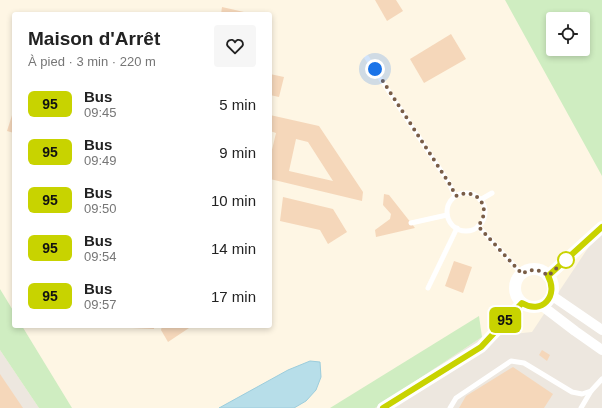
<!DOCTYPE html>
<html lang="fr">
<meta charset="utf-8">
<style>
:root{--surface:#fff;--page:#f6f6f6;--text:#222;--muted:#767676}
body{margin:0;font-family:Helvetica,sans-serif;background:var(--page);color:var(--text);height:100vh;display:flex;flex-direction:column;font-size:15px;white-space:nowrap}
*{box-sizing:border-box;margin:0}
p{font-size:13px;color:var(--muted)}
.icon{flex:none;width:22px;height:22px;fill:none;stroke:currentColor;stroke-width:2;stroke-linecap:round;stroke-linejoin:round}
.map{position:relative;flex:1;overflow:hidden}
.panel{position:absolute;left:12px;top:12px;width:260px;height:316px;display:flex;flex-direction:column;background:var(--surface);border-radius:4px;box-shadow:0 2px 6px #0003}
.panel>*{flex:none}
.badge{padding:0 8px;border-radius:6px;font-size:14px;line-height:26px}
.controls{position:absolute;left:546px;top:12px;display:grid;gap:8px}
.controls a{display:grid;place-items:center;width:44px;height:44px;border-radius:4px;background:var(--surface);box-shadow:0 2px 6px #0003;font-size:20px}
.you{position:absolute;width:20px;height:20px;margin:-10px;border:3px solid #fff;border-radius:50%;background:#1a73e8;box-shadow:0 0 0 6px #1a73e833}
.map>.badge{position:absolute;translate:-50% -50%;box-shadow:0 0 0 2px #fff}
.round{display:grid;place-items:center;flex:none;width:42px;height:42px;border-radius:4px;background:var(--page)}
.head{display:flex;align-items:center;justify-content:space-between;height:68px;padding:0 16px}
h1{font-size:19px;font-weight:800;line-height:30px}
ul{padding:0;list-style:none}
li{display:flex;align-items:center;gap:12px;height:48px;padding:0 16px}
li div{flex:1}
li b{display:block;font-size:15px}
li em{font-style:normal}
li .badge{min-width:44px;font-weight:700;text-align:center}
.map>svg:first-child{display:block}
</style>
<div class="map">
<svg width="602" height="408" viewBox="0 0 602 408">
<rect width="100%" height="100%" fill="#fef6e4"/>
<!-- industrial -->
<g fill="#ede7df">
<path d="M602,227v181h-227l107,-71 50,-5z"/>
<path d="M0,350l39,58h-39z"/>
</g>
<!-- green -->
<g fill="#cfedc1" fill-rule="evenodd">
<path d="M505,0h97v176zM553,19h30v30h-30z"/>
<path d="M0,289l14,23v14h8l50,82h-33l-39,-58z"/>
<path d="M479,316l3,21 -107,71h-45z"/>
</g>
<!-- water -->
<path fill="#b7dee9" stroke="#9ccddc" d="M310,361l10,1 1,15 -5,13 -10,11 -12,7h-75l69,-38z"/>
<!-- building -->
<g fill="#f5d7ba" fill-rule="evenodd">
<path d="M375,0h21l7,11 -16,10z"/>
<path d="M222,7l22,5 -1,2h-22z"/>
<path d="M451,34l15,25 -42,24 -14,-24z"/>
<path d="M270,74l14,3 -5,20 -9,-2z"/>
<path d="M14,109v24l-7,-2z"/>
<path d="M270,115l49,11 44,66 -1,9 -92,-22v-21l6,-25 -6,-2zM296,139l12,3 25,39 -44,-10z"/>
<path d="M384,194l5,1 26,33 -39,9 -1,-7 15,-11 1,-5 -8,-9z"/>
<path d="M283,197l50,12 14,23 -19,12 -8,-14 -40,-9z"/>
<path d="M454,261l18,6 -9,26 -18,-7z"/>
<path d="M132,326h22v3l-22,-1z"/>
<path d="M162,326h30l-24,16 -7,-12z"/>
<path d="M542,350l8,5 -3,6 -8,-6z"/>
<path d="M513,367l40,27 -9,14h-85l7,-12z"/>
<path d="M0,374l23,34h-23z"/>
</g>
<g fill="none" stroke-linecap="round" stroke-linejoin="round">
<!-- service -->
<g stroke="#fff" stroke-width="5">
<path d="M367,58l82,125 6,13"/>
<circle cx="466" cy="212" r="19"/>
<path d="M480,200l12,-7"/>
<path d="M411,223l36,-8"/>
<path d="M478,226l44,48"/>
<path d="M428,288l29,-60"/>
<path d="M450,408l6,-10 55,-37 13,2 48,29 10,2 9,-3"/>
<path d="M581,408l10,-17 11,-12"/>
</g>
<!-- minor -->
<g stroke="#fff" stroke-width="10">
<path d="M551,295l51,35"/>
<path d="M541,305l34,26 27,19"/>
</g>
<!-- tertiary -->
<g stroke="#fff" stroke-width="12">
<circle cx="534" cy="288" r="19"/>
<path d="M548,276l54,-49"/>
<path d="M383,408l98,-61 41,-44"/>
</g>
</g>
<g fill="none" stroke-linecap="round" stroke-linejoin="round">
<!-- line casing -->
<g stroke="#fff" stroke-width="9">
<path id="line" d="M383,408l98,-61 41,-44c20,12 37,-7 26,-27l54,-49"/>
</g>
<!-- line -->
<use href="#line" stroke="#c8d300" stroke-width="6"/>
<!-- walk -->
<path stroke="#795d47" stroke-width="4" stroke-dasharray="0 7.2" d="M375,69l74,114 7,13c21,-10 37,12 22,30l44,48c9,-6 18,-5 26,2l21,-19 -3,3"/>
</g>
<!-- markers -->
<circle fill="#fff" stroke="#c8d300" stroke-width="2" cx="566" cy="260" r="8"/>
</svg>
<div class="controls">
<a><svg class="icon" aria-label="locate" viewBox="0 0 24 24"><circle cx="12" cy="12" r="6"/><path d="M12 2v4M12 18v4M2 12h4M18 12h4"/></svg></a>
</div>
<div class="you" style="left:375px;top:69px"></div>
<b class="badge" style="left:505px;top:320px;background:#c8d300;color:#111">95</b>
<section class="panel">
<div class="head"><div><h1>Maison d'Arrêt</h1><p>À pied · 3 min · 220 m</p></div><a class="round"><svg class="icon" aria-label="heart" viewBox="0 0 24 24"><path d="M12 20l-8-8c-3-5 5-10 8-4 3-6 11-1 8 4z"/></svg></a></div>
<ul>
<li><span class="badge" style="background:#c8d300;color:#111">95</span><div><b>Bus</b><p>09:45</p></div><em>5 min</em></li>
<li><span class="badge" style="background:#c8d300;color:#111">95</span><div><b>Bus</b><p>09:49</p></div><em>9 min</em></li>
<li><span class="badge" style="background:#c8d300;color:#111">95</span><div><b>Bus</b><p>09:50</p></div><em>10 min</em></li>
<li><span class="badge" style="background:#c8d300;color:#111">95</span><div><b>Bus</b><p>09:54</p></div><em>14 min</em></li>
<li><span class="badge" style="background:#c8d300;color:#111">95</span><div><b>Bus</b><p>09:57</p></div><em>17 min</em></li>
</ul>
</section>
</div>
